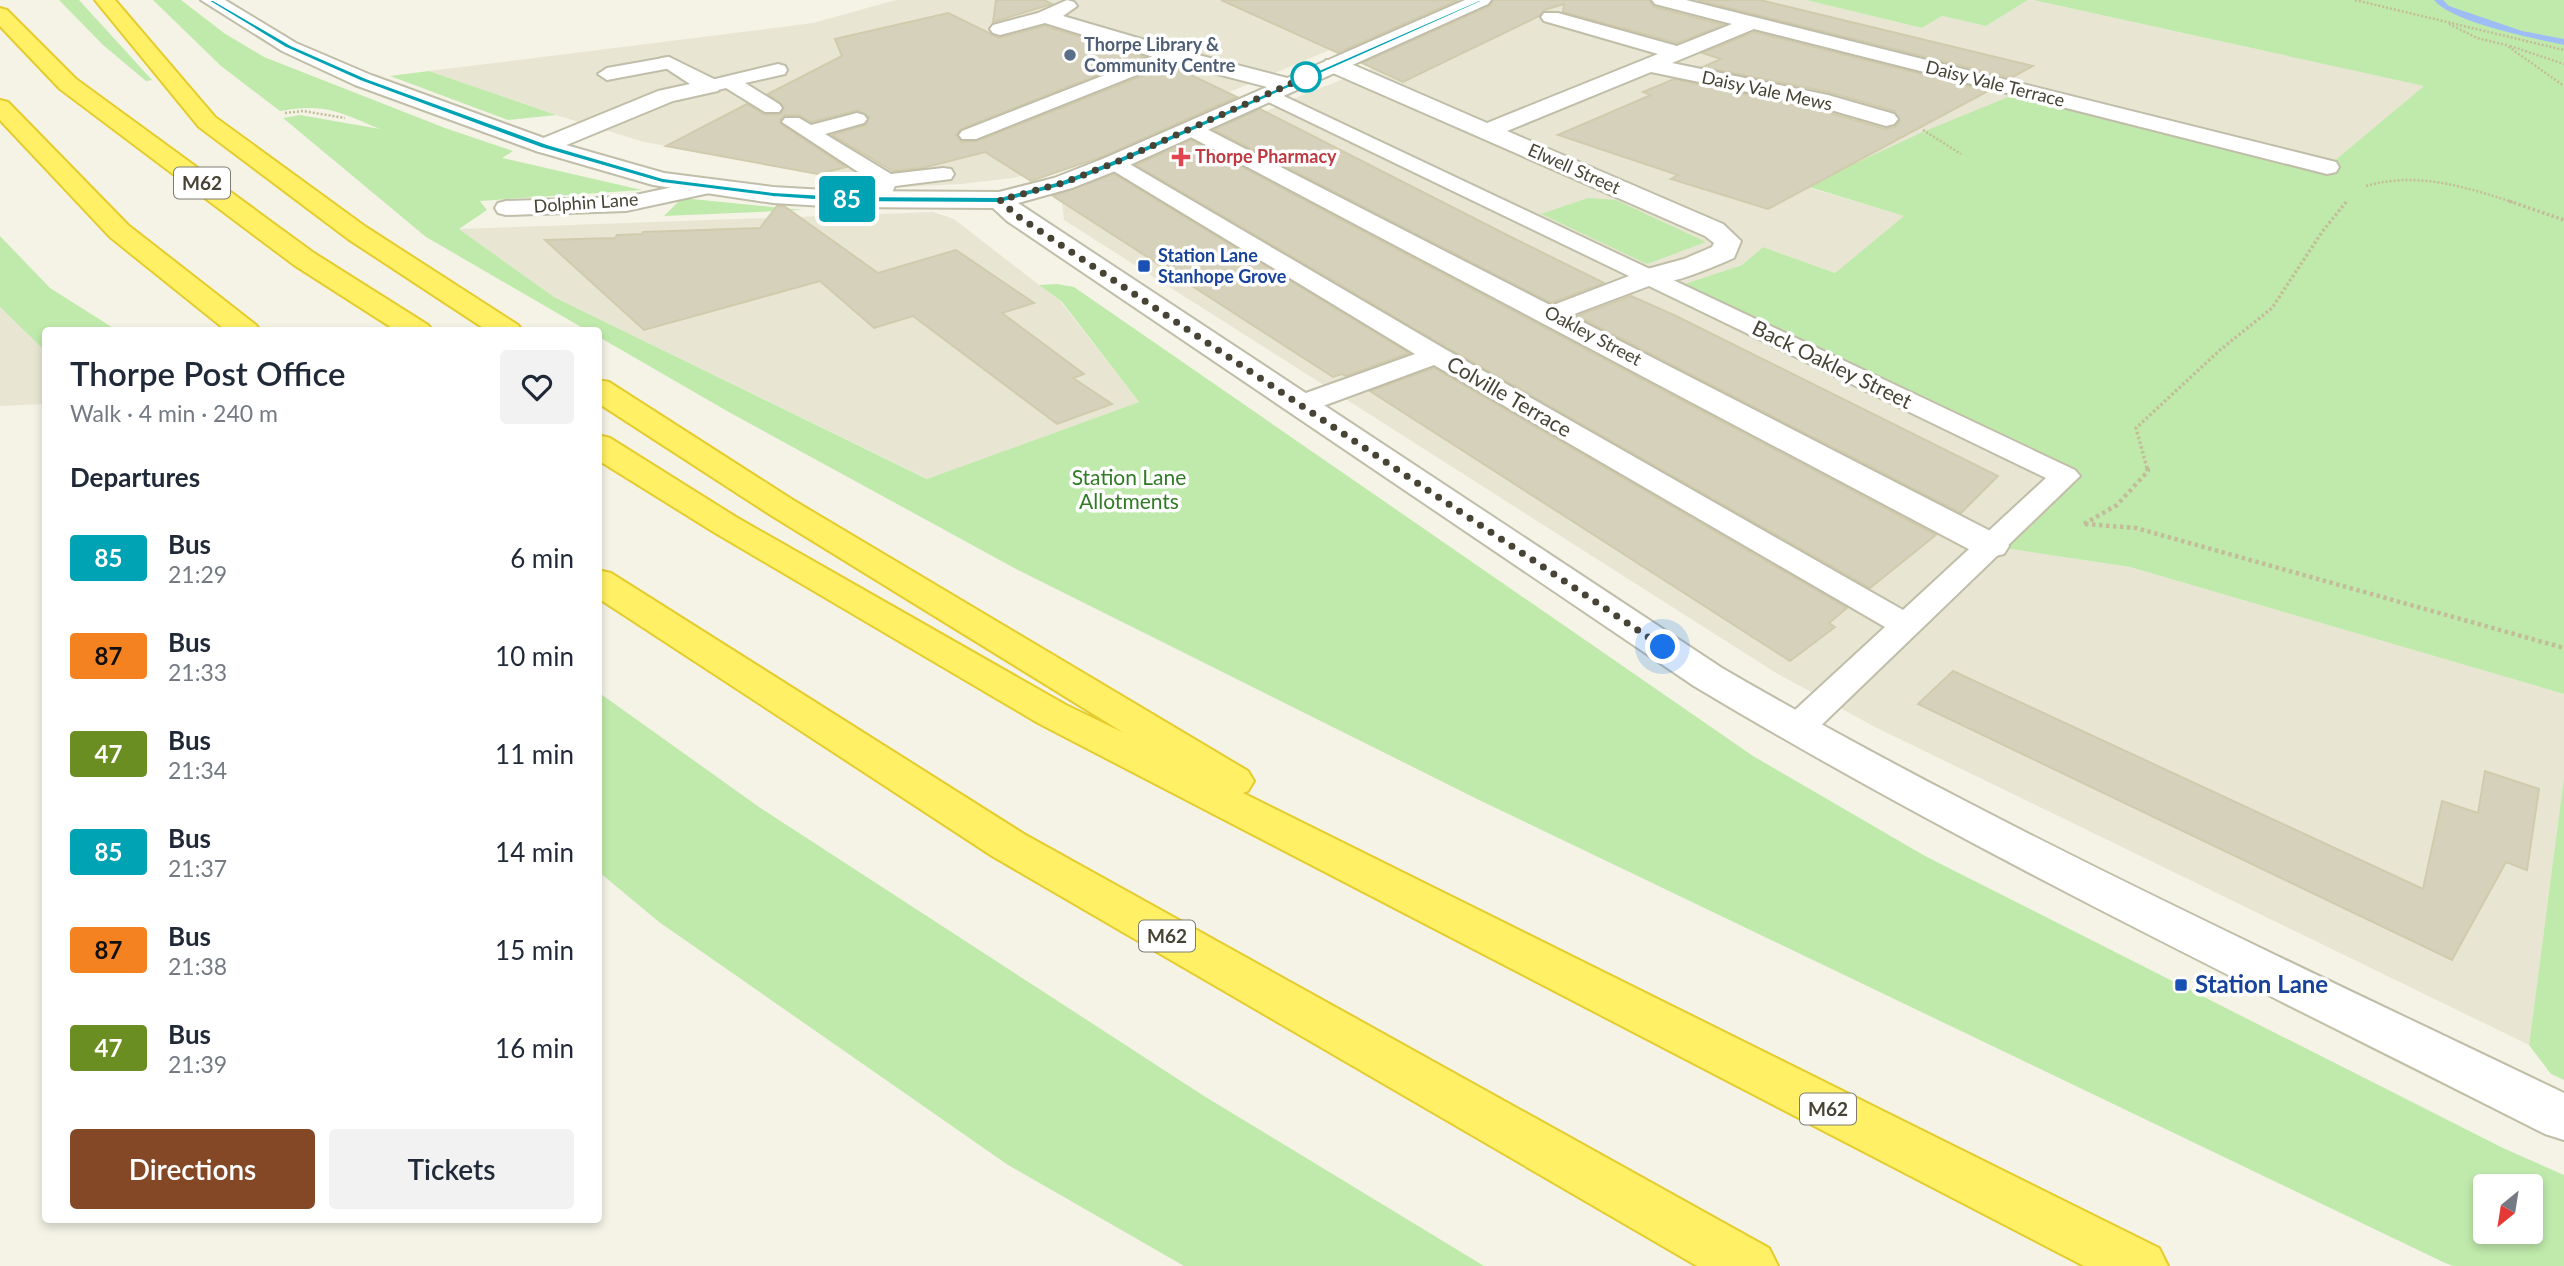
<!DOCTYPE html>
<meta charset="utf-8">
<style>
:root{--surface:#fff;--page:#f2f2f3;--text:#1f2937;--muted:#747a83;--accent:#844826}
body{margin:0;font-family:Lato,sans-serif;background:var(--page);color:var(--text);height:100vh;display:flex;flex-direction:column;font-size:26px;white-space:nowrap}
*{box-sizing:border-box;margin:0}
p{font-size:23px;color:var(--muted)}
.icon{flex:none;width:38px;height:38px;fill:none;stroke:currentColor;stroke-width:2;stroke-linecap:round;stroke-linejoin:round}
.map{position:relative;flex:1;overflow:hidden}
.panel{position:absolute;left:42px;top:327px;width:560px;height:896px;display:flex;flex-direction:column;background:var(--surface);border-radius:7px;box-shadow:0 4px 10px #0003}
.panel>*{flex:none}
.badge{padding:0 14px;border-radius:5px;font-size:24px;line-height:46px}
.needle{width:46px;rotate:210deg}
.buttons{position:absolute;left:2473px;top:1174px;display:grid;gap:14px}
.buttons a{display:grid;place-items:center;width:70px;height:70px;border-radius:7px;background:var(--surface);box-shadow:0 4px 10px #0003;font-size:35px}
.you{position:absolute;width:35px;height:35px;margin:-18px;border:5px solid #fff;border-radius:50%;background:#1a73e8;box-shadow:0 0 0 10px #1a73e833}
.map>.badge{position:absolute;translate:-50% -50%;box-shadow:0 0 0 4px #fff}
h2{padding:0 28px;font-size:26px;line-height:63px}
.round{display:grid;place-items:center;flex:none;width:74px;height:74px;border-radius:7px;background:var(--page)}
.overview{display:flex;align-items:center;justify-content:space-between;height:119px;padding:0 28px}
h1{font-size:33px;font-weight:600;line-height:52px}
.cta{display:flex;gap:14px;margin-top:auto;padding:14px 28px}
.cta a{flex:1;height:80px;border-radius:7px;background:var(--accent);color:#fff;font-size:28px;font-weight:600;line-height:80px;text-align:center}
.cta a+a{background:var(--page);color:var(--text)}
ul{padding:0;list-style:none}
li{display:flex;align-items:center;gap:21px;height:98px;padding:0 28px}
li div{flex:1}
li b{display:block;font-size:26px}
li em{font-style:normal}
li .badge{min-width:77px;font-weight:700;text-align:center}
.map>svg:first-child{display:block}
</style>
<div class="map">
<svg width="2564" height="1266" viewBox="0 0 2564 1266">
<rect width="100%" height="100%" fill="#f4f3e6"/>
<!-- residential -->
<g fill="#e8e6d3">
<path d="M896,0h553l-410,172 -26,6 -52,6 -56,3 -33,-4 -228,-41 -88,-27 -127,-44 384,-48z"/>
<path d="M1516,0h290l116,28 20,-12 44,10 42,-26h5l392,86 -98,81 -520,20 98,29 -70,57 -72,-26 -21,18 -67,23 390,188 -73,70 138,21 434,127v83l-35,268 -654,-318 -99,-54 -712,-453 -2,-18 245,-109 63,-24z"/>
<path d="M933,212l21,7 107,83 78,100 -211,77 -374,-182 -95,-68z"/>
<path d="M0,307l45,44v53l-45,2z"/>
</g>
<!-- green -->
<g fill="#c0eaac" fill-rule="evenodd">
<path d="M59,0h20l73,80 -6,1 -43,-36z"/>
<path d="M153,0h28l43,33 40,24 181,71 68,23 -11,7 140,32 -162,11 7,9 -28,19 95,68 373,182 212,-77 -77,-100 -23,-17 18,-1 17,3 679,469 172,100 578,292 61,27v91h-111l-10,-4 -966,-463 -461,-230 -289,-158 -128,-74 -1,-6h-10l-162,-94 -143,-119 17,-3 80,14c-41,-17 -55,-26 -100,-18l-59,-45zM2485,1186h45v46h-45z"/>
<path d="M1806,0h222l-42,26 -44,-10 -20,12z"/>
<path d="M2033,0h531v694l-434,-127 -139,-21 73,-70 -391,-188 69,-23 21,-18 72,26 69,-57 -98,-30 119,-55 98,-40 304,76 97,-81z"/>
<path d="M429,71l127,44 -48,5 -118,-44z"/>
<path d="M682,198l121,12 -139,6z"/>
<path d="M1588,198l28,2 90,42 -59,22 -106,-50z"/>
<path d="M0,236l50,52 68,43h-72l-1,20 -45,-44z"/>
<path d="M598,692l161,115 445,289 280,170h-300l-176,-101 -349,-243 -60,-50z"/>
<path d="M2564,777v303l-13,-6 -22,-29z"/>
</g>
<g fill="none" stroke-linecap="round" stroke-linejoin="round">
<!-- stream -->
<path fill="#9ebdf4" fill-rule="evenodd" d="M2434,0h9l6,6 73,25 42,8v6c-31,-7 -111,-22 -130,-45z"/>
</g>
<!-- building -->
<g fill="#d6d1ba" stroke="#d1cbad" stroke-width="2">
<path d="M996,0h48l8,4 -59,18z"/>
<path d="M1221,0h237l-120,53z"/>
<path d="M1494,0h155l5,7 70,18 -47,18 -114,-31 1,-8 -20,6 -5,6 -136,66 -41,-19 127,-57z"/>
<path d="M1697,0h63l273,66 -22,12z"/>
<path d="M948,13l51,25 46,-12 99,31 -183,72 -5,6 6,7 15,-1 193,-76 67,32 -133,59 -73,25 -46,-29 -63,16 -29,3 -61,-36 34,-10 3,-8 -11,-7 -47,12 -12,-7h-14l-5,5 1,4 65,43 -28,7 -152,-28 81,-42 18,11 16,-1 3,-8 -16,-12 74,-38 -7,-17z"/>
<path d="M1754,32l234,59 -220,118 -97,-30 7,-4 -120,-40 93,-40 -8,-3 31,-13 149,32 62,18 10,-2 5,-6 -5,-10 -66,-19 -126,-25 18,-8 -19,-6z"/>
<path d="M1260,109l249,127 95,47 -53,20 -337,-173z"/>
<path d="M1191,140l745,395 -66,53 -424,-241 -310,-182z"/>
<path d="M1114,174l295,179 -63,23 -4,-2 -9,3 -280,-181z"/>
<path d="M777,206h7l94,67 78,-23 78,53 -32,10 82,61 -11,4 39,26 -55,20 -144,-108 -39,12 -54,-47 -176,49 -99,-90 70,-2 2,-3 25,-1 1,-2 117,-4z"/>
<path d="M1631,296l45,20 322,160 -37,37 -384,-197z"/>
<path d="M1434,368l413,240 -18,15 6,4 -45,34 -420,-270z"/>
<path d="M1953,671l470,218 19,-88 36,12 7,-42 54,18 -12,81 -21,-8 -54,98 -534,-256z"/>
</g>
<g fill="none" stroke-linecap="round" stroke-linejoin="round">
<!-- service casing -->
<g stroke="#c0bda8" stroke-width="4">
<g id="service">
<path d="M1171,49l9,6 -3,4 -201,80h-14l-3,-4 3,-4z"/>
<path d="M669,57l9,6 -2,4 -69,13 -9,-6 9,-6z"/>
<path d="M778,64l7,2 2,4 -2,4 -40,9 34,21 3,4 -3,4h-14l-39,-24 -16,4 -10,-6 3,-4z"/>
<path d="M1267,88l808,382 5,6 -271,261 -13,4 -13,-4 -5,-8 5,-8 102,-94 -451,-262 -122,45 -10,2 -10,-2 -4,-6 4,-6 123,-44 -308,-187 -4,-4 4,-4h14l324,190 458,261 143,-132 -397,-192 -88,33 -9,3 -9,-3 -4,-5 4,-5 86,-33 -369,-178 -3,-4z"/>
<path d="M857,113l7,2 3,4 -3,4 -39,11 66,40 52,-6 8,1 3,5 -3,5 -56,7 -8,18h-16l-3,-5 7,-16 -93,-61 3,-4h14l12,7z"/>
<path d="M706,180l8,2 3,5 -3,5 -88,19 -120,4 -8,-2 -3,-5 3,-5 8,-2 120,-4z"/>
</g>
</g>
<!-- minor casing -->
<g stroke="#c0bda8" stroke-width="4">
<g id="minor">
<path d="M1067,0l7,2 3,4 -14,10 116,34 116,30 3,5 -3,5 -8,2 -124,-32 -118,-37 -45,12 -7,-2 -3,-4 3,-4 45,-12z"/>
<path d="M1652,0h34l650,162 3,5 -3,5 -9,2 -573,-145 -82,34 156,32 66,19 4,5 -4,5 -8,2 -62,-18 -173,-36 -144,59 216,93 18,17 -7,17c-24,10 -69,31 -94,25l-4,-6 4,-6 44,-12 28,-12 2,-4 -9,-7 -379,-166 -3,-5 3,-5h16l145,63 171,-69 -114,-33 -3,-4 3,-4h14l119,33 55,-22 -77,-20z"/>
<path d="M669,57l49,24 3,5 -3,5 -45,10 -121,50 -8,2 -8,-2 -4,-5 4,-5 122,-50 32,-7 -32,-21 3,-5z"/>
<path d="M1193,122l811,416 5,8 -5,8 -13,3 -13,-3 -793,-420 -4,-5 4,-5z"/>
</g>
</g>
<!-- tertiary casing -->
<g stroke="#c0bda8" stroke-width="4">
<path id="tertiary" d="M201,0h24l71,43 75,32 181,66 112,32 109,14 69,4 157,1 55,-14 51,-20 360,-158h26l-3,4 -365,164 -51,20 -54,15 704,465c272,158 559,289 842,425v47l-19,-6c-286,-145 -576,-283 -851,-448l-687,-465 -14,-13 -151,-1 -69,-4 -120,-18 -117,-34 -181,-66 -73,-34z"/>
</g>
<!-- motorway casing -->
<g stroke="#e5cc2e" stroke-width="4">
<g id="motorway">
<path d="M95,0h20l100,117 151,110 152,98 5,6h-35l-140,-92 -149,-112z"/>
<path d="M0,8l7,2 69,69 238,174 114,72 5,6h-36l-103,-66 -234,-176 -60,-63z"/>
<path d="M0,100l8,2 120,123 128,100 5,6h-34l-117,-94 -110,-117z"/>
<path d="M598,380l11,2 184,118 455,271 6,10 -6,10 -5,2 916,455 9,18h-84l-1046,-543 -326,-192 -114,-71v-25l12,3 126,79 330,188 58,28 -355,-219 -171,-111z"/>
<path d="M598,570l13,3 413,261 745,414 9,18h-81l-705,-410 -394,-258z"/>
</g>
</g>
<!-- path-far2 -->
<g stroke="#c2bd98" stroke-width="2.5" stroke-dasharray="2 2" stroke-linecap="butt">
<path d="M2355,0l209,50"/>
<path d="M2449,24l28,14 29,7 58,41"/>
<path d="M2510,46l54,18"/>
<path d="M285,113l18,-2 42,7"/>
<path d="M1923,130l38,24"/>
<path d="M2366,186c51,-15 100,1 149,17"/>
</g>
<!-- path-far1 -->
<g stroke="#c2bd98" stroke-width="3.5" stroke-dasharray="2.5 2.5" stroke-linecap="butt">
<path d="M2509,201l55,19"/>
<path d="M2147,468l-11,-40 84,-78 52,-42 50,-76 24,-30"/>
</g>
<!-- path -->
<g stroke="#c2bd98" stroke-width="4.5" stroke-dasharray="3.5 3.5" stroke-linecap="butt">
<path d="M2084,524l33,-19 31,-34 -1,-5"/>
<path d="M2085,524l51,4 428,120"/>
</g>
<!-- service -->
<use href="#service" fill="#fff" fill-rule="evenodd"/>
<!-- minor -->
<use href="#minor" fill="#fff" fill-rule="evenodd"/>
<!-- tertiary -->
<use href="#tertiary" fill="#fff" fill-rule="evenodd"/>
<!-- motorway -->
<use href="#motorway" fill="#fff065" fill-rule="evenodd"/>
</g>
<!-- line -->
<path fill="#00a3b4" stroke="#fff" stroke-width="2" d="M207,0h6l78,45 75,33 181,66 116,34 110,14 69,4 158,1 60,-16 51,-20 368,-161h6l-368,165 -50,20 -67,18 -158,-1 -69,-5 -111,-14 -121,-35 -181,-67 -74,-33z"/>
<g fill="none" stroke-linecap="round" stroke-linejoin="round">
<!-- walk -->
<path stroke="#474435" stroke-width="7" stroke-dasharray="0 12.6" d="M1306,77l4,-2 -196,88 -51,20 -63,17 16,15 647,432"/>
</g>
<!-- markers -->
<circle fill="#5c6f8a" stroke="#fff" stroke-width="2.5" cx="1070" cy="55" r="7"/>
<circle fill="#fff" stroke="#00a3b4" stroke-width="3.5" cx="1306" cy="77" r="14"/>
<path fill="#e0444e" stroke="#fff" stroke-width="2.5" d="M1177.5 146.5h7v7h7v7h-7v7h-7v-7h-7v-7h7z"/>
<g fill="#1a4fb4" stroke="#fff" stroke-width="2.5">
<rect x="1137" y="259" width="14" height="14" rx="3.5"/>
<rect x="2174" y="978" width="14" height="14" rx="3.5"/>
</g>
<g text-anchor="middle" stroke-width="7" stroke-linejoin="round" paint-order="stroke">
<!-- far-service labels -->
<g font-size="18" font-weight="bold" fill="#4e5e75" stroke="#fff" text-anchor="start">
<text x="1084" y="51">Thorpe Library &amp;<tspan x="1084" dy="21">Community Centre</tspan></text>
</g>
<!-- far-street labels -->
<g font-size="18" fill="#474435" stroke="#fff">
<text transform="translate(1995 84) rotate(14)" y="6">Daisy Vale Terrace</text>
<text transform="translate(1767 91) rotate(12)" y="6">Daisy Vale Mews</text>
<text transform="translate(1574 169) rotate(24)" y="6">Elwell Street</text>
<text transform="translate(586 203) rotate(-4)" y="6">Dolphin Lane</text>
<text transform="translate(1593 336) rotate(28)" y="6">Oakley Street</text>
</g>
<!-- far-health labels -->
<g font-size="18" font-weight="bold" fill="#be3a42" stroke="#fff" text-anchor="start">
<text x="1195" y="163">Thorpe Pharmacy</text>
</g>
<!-- far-transit labels -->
<g font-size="18" font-weight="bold" fill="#164399" stroke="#fff" text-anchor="start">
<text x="1158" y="262">Station Lane<tspan x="1158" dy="21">Stanhope Grove</tspan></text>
</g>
<!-- shield labels -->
<g fill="#fff" stroke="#7e7c72" stroke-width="2">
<rect x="174" y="167.5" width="56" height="31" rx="5"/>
<rect x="1139" y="920.5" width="56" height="31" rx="5"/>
<rect x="1800" y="1093.5" width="56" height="31" rx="5"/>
</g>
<g font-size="19" font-weight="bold" fill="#474435">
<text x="202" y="190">M62</text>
<text x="1167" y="943">M62</text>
<text x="1828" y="1116">M62</text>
</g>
<!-- street labels -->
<g font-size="21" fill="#474435" stroke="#fff">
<text transform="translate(1832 365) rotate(26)" y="7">Back Oakley Street</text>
<text transform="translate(1509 397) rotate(30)" y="7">Colville Terrace</text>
</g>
<!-- park labels -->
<g font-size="21" fill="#317b25" stroke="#fff">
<text x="1129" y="485">Station Lane<tspan x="1129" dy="24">Allotments</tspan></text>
</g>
<!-- near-transit labels -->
<g font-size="24" font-weight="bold" fill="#164399" stroke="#fff" text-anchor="start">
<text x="2195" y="993">Station Lane</text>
</g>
</g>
</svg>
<div class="buttons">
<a><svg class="needle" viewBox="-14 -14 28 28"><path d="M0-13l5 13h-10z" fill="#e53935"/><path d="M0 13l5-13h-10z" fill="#747a83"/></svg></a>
</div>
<div class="you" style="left:1663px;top:647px"></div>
<b class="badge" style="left:847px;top:199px;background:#00a3b4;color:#fff">85</b>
<section class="panel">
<div class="overview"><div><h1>Thorpe Post Office</h1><p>Walk · 4 min · 240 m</p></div><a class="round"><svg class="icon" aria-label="heart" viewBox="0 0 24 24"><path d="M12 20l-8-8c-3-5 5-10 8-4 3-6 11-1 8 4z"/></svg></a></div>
<h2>Departures</h2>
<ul>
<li><span class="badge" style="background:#00a3b4;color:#fff">85</span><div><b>Bus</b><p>21:29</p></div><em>6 min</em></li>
<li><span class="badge" style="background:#f58220;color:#111">87</span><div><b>Bus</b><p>21:33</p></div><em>10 min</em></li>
<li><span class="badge" style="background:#6b8e23;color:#fff">47</span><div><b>Bus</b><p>21:34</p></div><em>11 min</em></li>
<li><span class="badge" style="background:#00a3b4;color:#fff">85</span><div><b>Bus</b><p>21:37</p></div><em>14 min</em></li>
<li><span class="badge" style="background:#f58220;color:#111">87</span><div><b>Bus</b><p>21:38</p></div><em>15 min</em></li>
<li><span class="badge" style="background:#6b8e23;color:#fff">47</span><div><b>Bus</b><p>21:39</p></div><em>16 min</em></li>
</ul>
<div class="cta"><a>Directions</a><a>Tickets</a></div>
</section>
</div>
